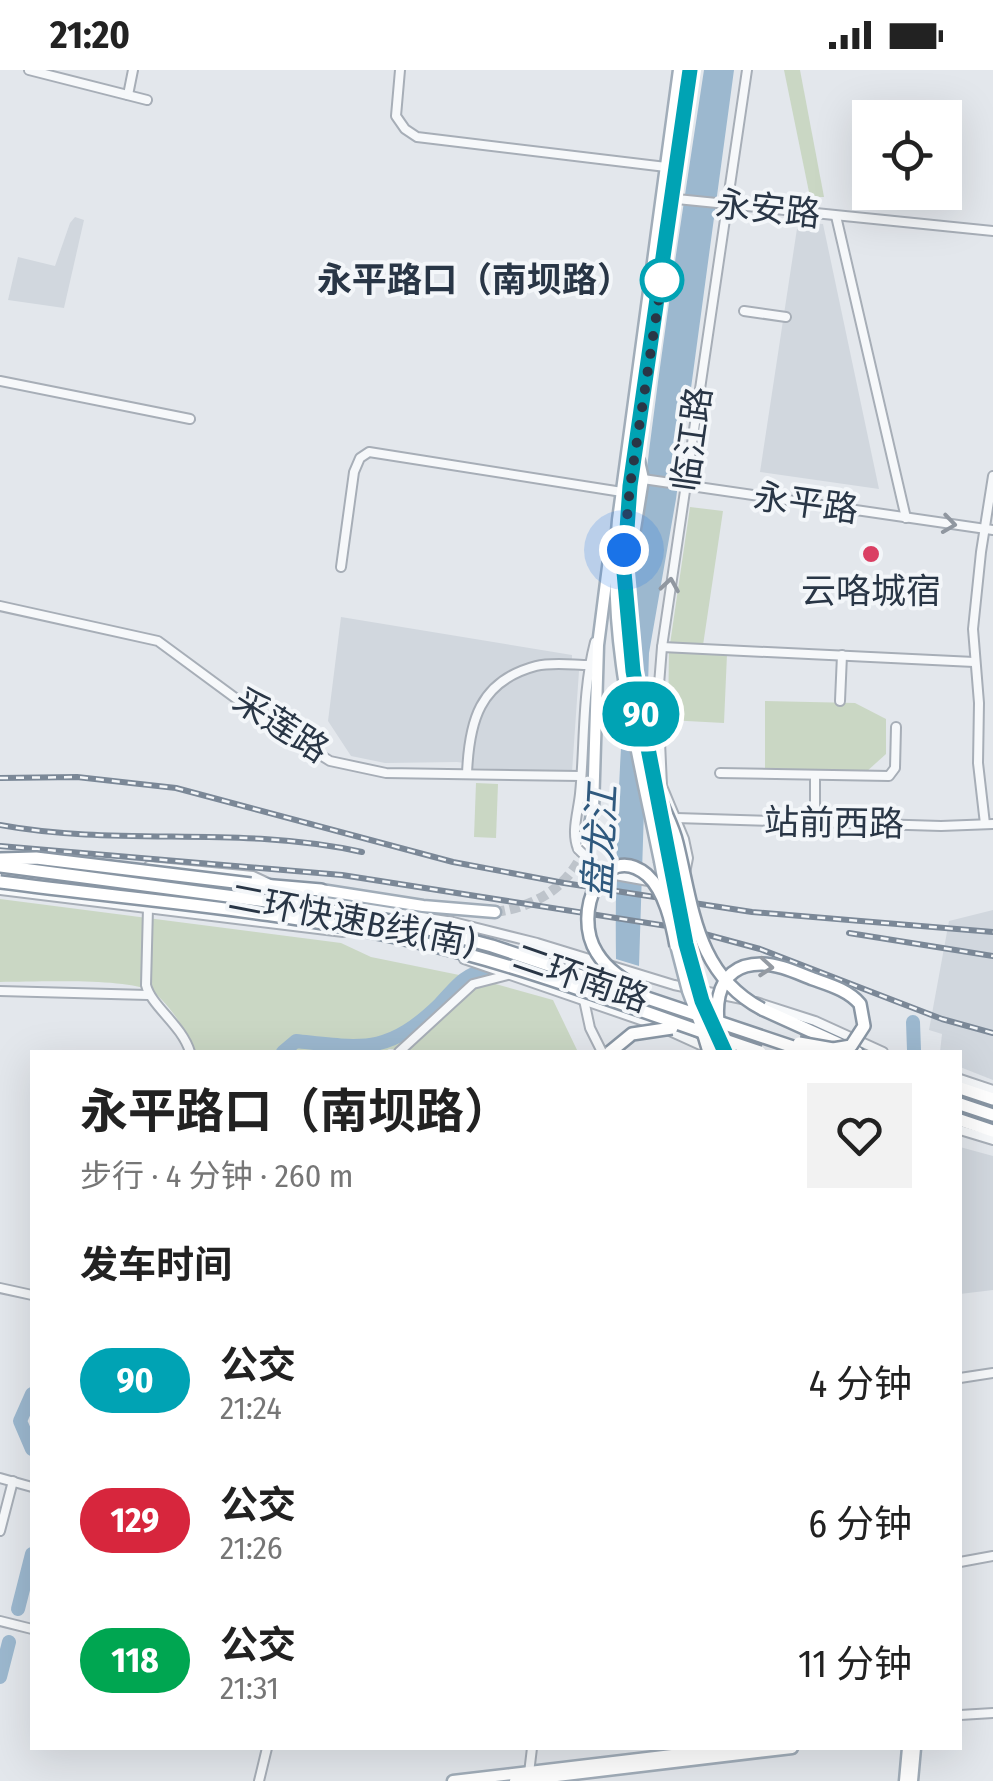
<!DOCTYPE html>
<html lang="zh">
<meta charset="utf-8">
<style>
:root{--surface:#fff;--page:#f2f2f2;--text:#222;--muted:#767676}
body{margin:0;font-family:"Fira Sans Condensed","Noto Sans SC",sans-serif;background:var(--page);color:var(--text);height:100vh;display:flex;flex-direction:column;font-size:38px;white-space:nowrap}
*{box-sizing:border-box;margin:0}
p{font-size:32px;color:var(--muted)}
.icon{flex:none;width:55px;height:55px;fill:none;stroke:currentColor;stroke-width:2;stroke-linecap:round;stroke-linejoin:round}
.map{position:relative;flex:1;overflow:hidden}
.sheet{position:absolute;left:30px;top:980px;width:932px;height:700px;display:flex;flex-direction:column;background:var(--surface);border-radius:0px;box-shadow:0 10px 40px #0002}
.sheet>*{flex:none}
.badge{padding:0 20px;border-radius:32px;font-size:35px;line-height:65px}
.tools{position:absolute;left:852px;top:30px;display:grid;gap:20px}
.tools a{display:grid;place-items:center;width:110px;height:110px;border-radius:0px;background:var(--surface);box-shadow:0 10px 40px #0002;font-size:50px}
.you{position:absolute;width:50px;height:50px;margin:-25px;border:8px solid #fff;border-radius:50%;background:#1a73e8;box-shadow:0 0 0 15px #1a73e833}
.map>.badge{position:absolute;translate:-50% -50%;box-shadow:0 0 0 5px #fff}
h2{padding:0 50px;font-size:38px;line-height:90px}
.round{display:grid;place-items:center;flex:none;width:105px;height:105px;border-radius:0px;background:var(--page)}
.head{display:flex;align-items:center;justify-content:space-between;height:170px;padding:0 50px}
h1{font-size:48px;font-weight:700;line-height:75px}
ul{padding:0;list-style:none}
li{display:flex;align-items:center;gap:30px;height:140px;padding:0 50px}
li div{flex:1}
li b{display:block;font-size:38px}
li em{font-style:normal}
li .badge{min-width:110px;font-weight:700;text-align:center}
.status{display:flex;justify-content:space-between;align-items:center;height:70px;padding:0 50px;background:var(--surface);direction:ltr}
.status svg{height:28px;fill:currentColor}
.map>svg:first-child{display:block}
</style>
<div class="status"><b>21:20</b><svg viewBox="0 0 49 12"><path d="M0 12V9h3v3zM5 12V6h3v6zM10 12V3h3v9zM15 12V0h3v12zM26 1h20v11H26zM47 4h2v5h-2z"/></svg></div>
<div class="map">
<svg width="993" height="1711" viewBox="0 0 993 1711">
<rect width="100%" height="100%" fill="#e3e7ec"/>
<!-- built -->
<g fill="#d1d7de">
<path d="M75,147l9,3 -20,88 -56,-8 10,-43 37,9 15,-43z"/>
<path d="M798,152l25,2 56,265 -119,-17z"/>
<path d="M341,547l231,38v15l7,1 -7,101 -99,-4v-4l-16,-2 -72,1 -34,-7 -23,-35z"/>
<path d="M993,840v170l-33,-13v-15h-20l2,-18 -13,-4 20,-109z"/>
<path d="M960,1077l33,9v134l-33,4z"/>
</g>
<!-- green -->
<g fill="#cad7c4">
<path d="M784,0h16l24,127h-14z"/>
<path d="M690,437l33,4 -21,141 25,2 -3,69 -56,-3 1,-69z"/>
<path d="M765,631l90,2 31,16v35l-20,18 -101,-1z"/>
<path d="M476,713l22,1 -2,54 -22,-1z"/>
<path d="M0,829l341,44 30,14 103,21 79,22 25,52h-149l-40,-3 -5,3h-190c-3,-16 -29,-55 -45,-62 -28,-12 -115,-8 -149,-8z"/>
</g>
<!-- water -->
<path fill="#9cb8cf" d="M704,0h30l-58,429 -27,154 -10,313 -23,-7c-4,-298 43,-595 88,-889z"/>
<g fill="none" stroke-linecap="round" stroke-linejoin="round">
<!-- river -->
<g stroke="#9cb8cf" stroke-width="14">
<path d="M913,952l1,28"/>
<path d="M283,982l13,-11c67,7 91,14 143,-36 18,-19 23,-29 48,-36"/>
<path d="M32,1324l-12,27 12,28"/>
<path d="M18,1539l14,-55"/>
<path d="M0,1607l9,-35"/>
</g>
<!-- major-tunnel -->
<path stroke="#bec4cb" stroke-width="10" stroke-dasharray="10 5" stroke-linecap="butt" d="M495,842c43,-6 73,-25 91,-65"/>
<!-- minor casing -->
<g stroke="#a7aeb7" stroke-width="12">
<g id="minor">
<path d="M29,0l118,30"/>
<path d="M400,0l-4,46 9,13 12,8 249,30"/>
<path d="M128,25l5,-25"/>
<path d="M667,128l326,33"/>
<path d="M836,146l70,302"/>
<path d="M744,241l42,6"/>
<path d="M0,311l190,38"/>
<path d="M643,409l350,51"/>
<path d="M341,497l13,-95 6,-14 9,-6 253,40"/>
<path d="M0,536l158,35 114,84 58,36 56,12 194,3"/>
<path d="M662,577l312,15"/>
<path d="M840,631l2,-46"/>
<path d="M720,703l169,3 6,-8 1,-41"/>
<path d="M467,704c2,-52 12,-93 69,-108 16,-4 37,-1 54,-1"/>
<path d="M815,706v47"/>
<path d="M676,748l265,8 52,-2"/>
<path d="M985,754l-7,-61 1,-60 -6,-74 8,-77 12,-76"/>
<path d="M578,779c-7,-17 0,-36 2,-55 5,-50 2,-102 15,-152"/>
<path d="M149,796l104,10 47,22 153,24 84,21 137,42 68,14"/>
<path d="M604,803l50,9"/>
<path d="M685,803l3,-15 -4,-19 -22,-53 -4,-89 4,-50 85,-577"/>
<path d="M0,820l343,42"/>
<path d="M148,838l-2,77c5,21 36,40 44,67"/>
<path d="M464,889l197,68 55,25"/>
<path d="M0,921l148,4"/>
<path d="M584,930l6,28 12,24"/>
<path d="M756,932l59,19 68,31"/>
<path d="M399,982l74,-68 35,-9"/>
<path d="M960,1009l33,11"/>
<path d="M960,1060l33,10"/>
<path d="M0,1218l32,7"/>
<path d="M960,1308l33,-5"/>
<path d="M0,1408l32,9"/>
<path d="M0,1461l13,-50"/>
<path d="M960,1492l33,-6"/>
<path d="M0,1551l32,8"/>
<path d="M960,1645l33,-2"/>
<path d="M529,1703l3,-25"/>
<path d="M259,1711l8,-33"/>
</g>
</g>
<!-- major casing -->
<g stroke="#a1adb9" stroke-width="15">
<g id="major">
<path d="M628,502l15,-93 -4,-18"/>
<path d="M656,722l-25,-129 -7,-97 7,-81 59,-415"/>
<path d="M660,738l10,51"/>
<path d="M586,776l7,-37 5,-164 11,-86"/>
<path d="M660,791c-23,-113 -54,-225 -42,-341l61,-450"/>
<path d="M321,820l102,16 72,6"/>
<path d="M453,1711l278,-33"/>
<path d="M515,1711l277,-33"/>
<path d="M905,1711l3,-33"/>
<path d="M912,1711l3,-33"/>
</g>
</g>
<!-- highway casing -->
<g stroke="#8996a4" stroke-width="16">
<g id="highway">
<path d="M251,814l70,6"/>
<path d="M762,939l95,43"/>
<path d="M960,1018l33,11"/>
<path d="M960,1034l33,11"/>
<path d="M960,1050l33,11"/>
</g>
</g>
<!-- minor -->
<use href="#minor" stroke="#f6f8fa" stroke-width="8"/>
<!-- major -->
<use href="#major" stroke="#fff" stroke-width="10"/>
<!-- highway -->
<use href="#highway" stroke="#fff" stroke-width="11"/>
<!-- rail casing -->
<g stroke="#7b8897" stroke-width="6">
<g id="rail">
<path d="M0,708l77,-1 99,11 277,74 111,21 188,29 241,20"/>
<path d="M0,755c119,22 244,0 362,27"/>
<path d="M0,776l342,29 344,54 74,20 182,70 51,14"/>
<path d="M849,863l144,23"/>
</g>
</g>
<!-- rail -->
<use href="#rail" stroke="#f3f6f9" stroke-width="2.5" stroke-dasharray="8" stroke-linecap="butt"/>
<!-- minor-bridge casing -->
<g stroke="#a7aeb7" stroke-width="12" stroke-linecap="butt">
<path id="minor-bridge" d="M578,779l24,23"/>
</g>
<!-- major-bridge casing -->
<g stroke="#a1adb9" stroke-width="15" stroke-linecap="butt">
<g id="major-bridge">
<path d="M670,789l24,117 26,67"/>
<path d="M660,791l8,43"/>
<path d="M675,871l13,50 16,43"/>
</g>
</g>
<!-- highway-bridge casing -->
<g stroke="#8996a4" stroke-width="16" stroke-linecap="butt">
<g id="highway-bridge">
<path d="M655,714c5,21 17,38 22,59 16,65 19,131 85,166"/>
<path d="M0,789l36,-1 215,26"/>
<path d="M0,796l303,40 110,19 79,21 316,106"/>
<path d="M0,812c135,18 281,28 413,59 118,26 233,73 347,111"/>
<path d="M644,922c-18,-11 -36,-21 -47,-39 -26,-40 7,-114 50,-78 18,16 25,49 29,71"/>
<path d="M703,962l6,20"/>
<path d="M610,982l22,-18 40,-6"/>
<path d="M726,982c-14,-33 -16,-88 35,-88 18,0 36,9 52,15 17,6 35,11 47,25l4,22 -13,20 -18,3 -34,-6"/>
</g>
</g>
<!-- minor-bridge -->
<use href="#minor-bridge" stroke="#f6f8fa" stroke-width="8"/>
<!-- major-bridge -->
<use href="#major-bridge" stroke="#fff" stroke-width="10"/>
<!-- highway-bridge -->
<use href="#highway-bridge" stroke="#fff" stroke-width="11"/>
</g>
<!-- one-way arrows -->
<defs><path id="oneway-chevron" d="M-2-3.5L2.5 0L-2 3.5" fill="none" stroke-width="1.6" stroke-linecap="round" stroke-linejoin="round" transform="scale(2.5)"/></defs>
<g stroke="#9097a0">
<use href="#oneway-chevron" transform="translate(949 454) rotate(8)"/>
<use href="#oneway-chevron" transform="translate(670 515) rotate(-81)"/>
</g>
<use stroke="#949aa2" href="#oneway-chevron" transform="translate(766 897) rotate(5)"/>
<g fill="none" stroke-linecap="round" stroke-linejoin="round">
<!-- line casing -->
<g stroke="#fff" stroke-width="22">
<path id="line" d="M690,0l-60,416 -6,86 9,99 53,273 16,57 23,51"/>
</g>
<!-- line -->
<use href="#line" stroke="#00a3b4" stroke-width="15"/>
<!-- walk -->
<path stroke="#293646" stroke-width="10" stroke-dasharray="0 18" d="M624,480l6,-64 33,-214 -1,8"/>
</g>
<!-- markers -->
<circle fill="#fff" stroke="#00a3b4" stroke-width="5" cx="662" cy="210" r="20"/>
<circle fill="#da3f63" stroke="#f3f6f9" stroke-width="4" cx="871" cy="484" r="10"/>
<g text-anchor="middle" stroke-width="8" stroke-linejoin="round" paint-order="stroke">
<!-- street labels -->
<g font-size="35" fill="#293646" stroke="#f3f6f9">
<text transform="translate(768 139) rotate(6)" y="12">永安路</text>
<text transform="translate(692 369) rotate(-82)" y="12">临江路</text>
<text transform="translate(806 433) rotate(8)" y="12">永平路</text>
<text transform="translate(281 655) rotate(33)" y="12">采莲路</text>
<text transform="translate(834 753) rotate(1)" y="12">站前西路</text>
<text transform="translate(352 850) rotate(11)" y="12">二环快速B线(南)</text>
<text transform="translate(581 908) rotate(19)" y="12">二环南路</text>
</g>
<!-- stop labels -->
<g font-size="35" font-weight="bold" fill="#293646" stroke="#f3f6f9" text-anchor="end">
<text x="632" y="222">永平路口（南坝路）</text>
</g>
<!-- poi labels -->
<g font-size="35" fill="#293646" stroke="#f3f6f9">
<text x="871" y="533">云咯城宿</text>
</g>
<!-- water labels -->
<g font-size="38" font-style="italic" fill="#2f597e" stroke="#f3f6f9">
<text transform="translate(600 772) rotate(-87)" y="13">盘龙江</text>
</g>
</g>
</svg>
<div class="tools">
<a><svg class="icon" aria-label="locate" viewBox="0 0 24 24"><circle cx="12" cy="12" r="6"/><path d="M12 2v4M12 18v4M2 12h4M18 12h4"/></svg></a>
</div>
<div class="you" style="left:624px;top:480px"></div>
<b class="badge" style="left:641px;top:644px;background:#00a3b4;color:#fff">90</b>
<section class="sheet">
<div class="head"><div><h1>永平路口（南坝路）</h1><p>步行 · 4 分钟 · 260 m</p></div><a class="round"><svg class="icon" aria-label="heart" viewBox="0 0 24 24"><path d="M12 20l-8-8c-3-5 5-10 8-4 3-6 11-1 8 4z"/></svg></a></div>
<h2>发车时间</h2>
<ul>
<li><span class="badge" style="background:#00a3b4;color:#fff">90</span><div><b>公交</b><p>21:24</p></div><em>4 分钟</em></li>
<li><span class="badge" style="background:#d7263d;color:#fff">129</span><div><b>公交</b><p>21:26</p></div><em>6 分钟</em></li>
<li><span class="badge" style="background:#00a651;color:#fff">118</span><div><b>公交</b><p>21:31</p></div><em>11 分钟</em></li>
</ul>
</section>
</div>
